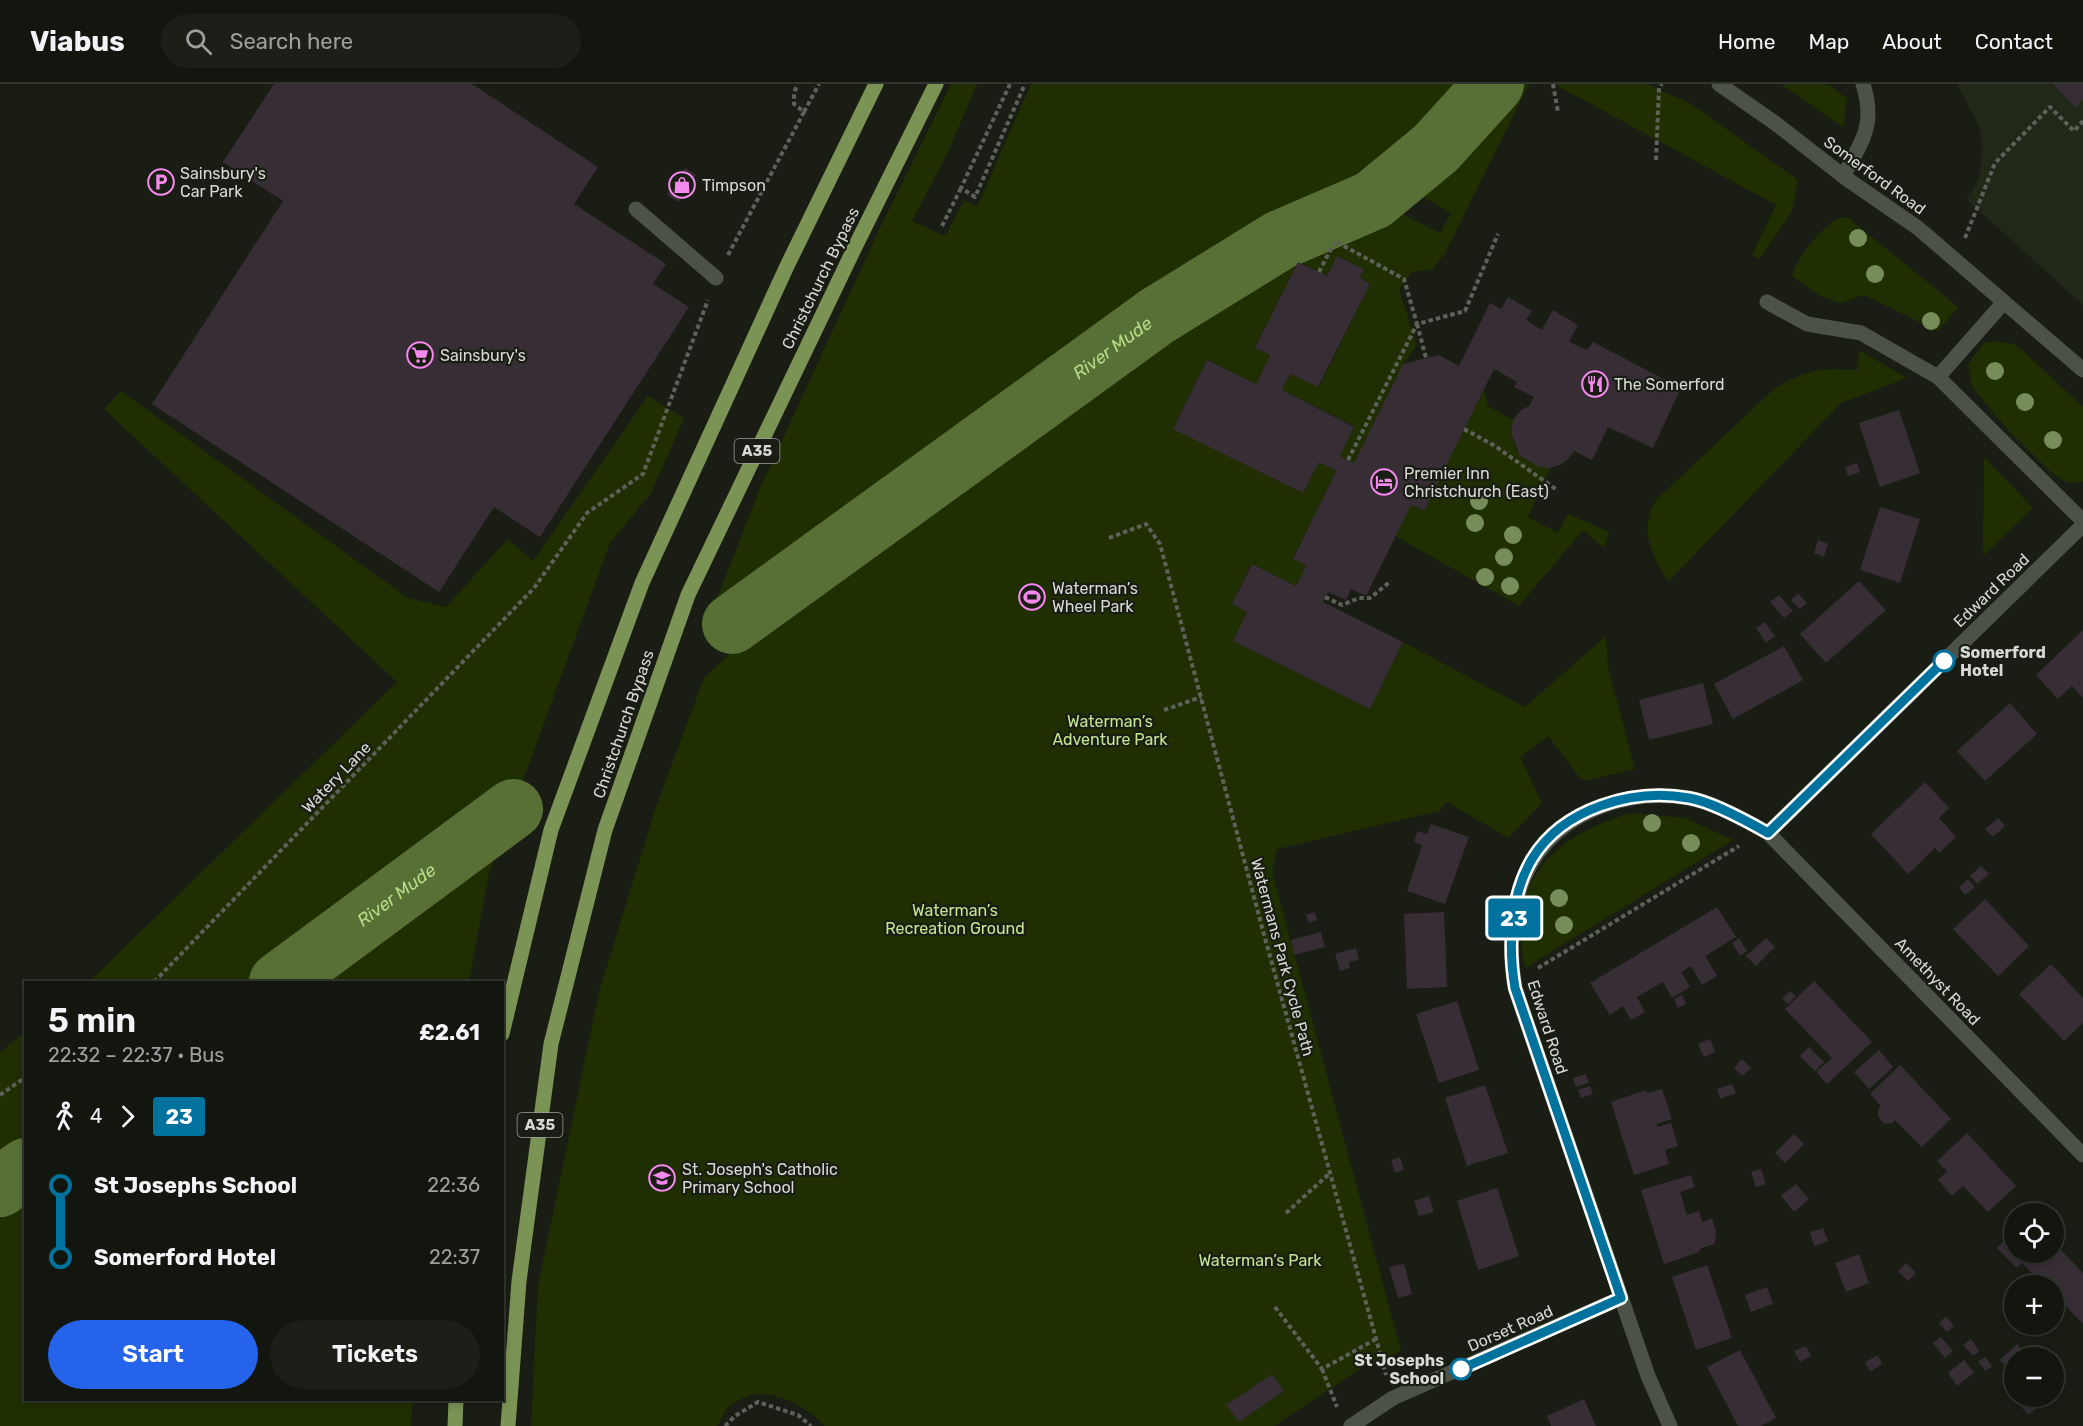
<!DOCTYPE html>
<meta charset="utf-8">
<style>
:root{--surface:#13160f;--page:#1c1f18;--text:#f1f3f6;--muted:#9d9f9e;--line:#32352f;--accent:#2563eb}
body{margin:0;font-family:Rubik,sans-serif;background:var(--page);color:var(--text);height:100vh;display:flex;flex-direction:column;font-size:22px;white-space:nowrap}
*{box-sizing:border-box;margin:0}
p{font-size:20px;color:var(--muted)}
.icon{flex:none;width:33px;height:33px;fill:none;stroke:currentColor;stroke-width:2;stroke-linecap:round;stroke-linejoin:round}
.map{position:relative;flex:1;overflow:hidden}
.sheet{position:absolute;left:24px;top:897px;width:480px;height:420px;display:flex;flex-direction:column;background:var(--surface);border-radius:0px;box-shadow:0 3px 9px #0003,0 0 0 2px var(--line)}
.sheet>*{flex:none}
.badge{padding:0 12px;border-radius:4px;font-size:21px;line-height:39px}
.tools{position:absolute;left:2004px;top:1119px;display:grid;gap:12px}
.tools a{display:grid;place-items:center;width:60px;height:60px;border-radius:50%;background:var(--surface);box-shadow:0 3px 9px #0003,0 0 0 2px var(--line);font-size:30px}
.map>.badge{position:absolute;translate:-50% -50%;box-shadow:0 0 0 3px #fff}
.legs{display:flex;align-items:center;gap:9px;height:66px;padding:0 24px;font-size:20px}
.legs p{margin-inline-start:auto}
.head{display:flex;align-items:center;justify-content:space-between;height:102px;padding:0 24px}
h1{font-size:33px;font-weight:600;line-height:45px}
.action{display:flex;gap:12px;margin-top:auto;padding:12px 24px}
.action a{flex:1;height:69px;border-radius:36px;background:var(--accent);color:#fff;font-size:24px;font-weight:600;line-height:69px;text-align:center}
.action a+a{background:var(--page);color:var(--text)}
ul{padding:0 24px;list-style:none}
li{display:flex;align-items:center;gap:21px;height:72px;font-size:22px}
li i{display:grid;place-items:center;width:9px;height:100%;margin:0 8px;background:currentColor}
li i::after{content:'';width:15px;height:15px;margin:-8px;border:4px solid;border-radius:50%;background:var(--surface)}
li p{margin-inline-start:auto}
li:first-child i{background:linear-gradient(#0000 50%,currentColor 0)}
li:last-child i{background:linear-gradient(currentColor 50%,#0000 0)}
header{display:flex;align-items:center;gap:36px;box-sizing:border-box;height:84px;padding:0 30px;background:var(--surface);border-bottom:2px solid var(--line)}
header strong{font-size:28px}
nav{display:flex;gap:33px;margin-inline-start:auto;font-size:21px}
.search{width:420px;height:54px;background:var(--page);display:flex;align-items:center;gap:15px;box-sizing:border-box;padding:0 21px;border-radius:33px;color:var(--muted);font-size:22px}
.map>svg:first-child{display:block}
</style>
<header>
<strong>Viabus</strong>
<div class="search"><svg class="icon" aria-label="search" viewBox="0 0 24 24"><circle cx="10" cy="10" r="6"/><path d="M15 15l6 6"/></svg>Search here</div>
<nav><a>Home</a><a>Map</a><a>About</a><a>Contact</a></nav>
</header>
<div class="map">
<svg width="2083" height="1342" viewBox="0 0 2083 1342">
<rect width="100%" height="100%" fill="#191d14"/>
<!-- built -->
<path fill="#212818" d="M1957,0h126v221l-117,-106 13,-20 3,-28 -2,-23z"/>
<!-- green -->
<g fill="#1f2f02" fill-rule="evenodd">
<path d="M951,0h26l-29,68 -36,69 30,14 5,-2 17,-33 13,7 54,-123h498l-84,169 -12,16 -21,3 -13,17 18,56 -14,19 -49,99 -14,-7 14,-30 -72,-36 8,-16 29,13 51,-103 -10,-6 4,-9 -27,-13 -10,20 -29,-14 -43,85 15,8 -14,29 -49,-24 -34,68 130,65 16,-31 17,9 -43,87 13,7 -10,21 -45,-22 -19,40 15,8 -14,29 137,68 33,-67 122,65 81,-71 2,31 27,102 -50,12 -5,-3 -32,-42 -28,21 22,46 -34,35 -61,-36 -8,9 -162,38 -5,22 129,480 -35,14 -92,61h-449c-16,-17 -42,-32 -66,-32 -10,0 -21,6 -29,12 -6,5 -9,14 -13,20h-186l7,-140 61,-294 56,-182 49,-132 39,-37 -18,-2 -15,-22 50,-129 120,-260zM1395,97l56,32 -11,20 -66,-33z"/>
<path d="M1554,0h93l44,20 107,76 -6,32 -33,47 -7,-4 24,-50z"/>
<path d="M1781,0h47l19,15 -4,28z"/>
<path d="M1847,133l111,90 -20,24 -74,-36 -23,8 -21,-7 -28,-20c4,-18 26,-43 41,-55 4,-3 9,-3 14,-4z"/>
<path d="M1994,257l20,3 8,6 61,57v75l-15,1 -17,-11 -43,-42 -36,-44 -4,-22 16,-21z"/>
<path d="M1859,266l48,28 -66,25 -173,179c-16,-28 -30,-51 -12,-82l120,-113c33,-18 44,-19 81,-17z"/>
<path d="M1484,304l4,18 25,14c-4,29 8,44 37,48l-22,49 30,16 10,-19 41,18 -5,16 -21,-18 -64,76 -124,-70 16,-31 13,6z"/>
<path d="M121,307l287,207 38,9 62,-68 25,22 115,-165 36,22 -33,75 -41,50 -121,330 -20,109h-380l308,-300 -293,-273z"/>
<path d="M1984,373l49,51 -50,48z"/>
<path d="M1631,729l54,5 48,22 -208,128c-18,-86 26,-132 106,-155z"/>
<path d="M25,948l1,368h387l-2,26h-411v-374z"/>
</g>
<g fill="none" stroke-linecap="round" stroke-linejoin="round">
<!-- river -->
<g stroke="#586f36" stroke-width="60">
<path id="s1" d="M732,540l425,-308 123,-76 93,-40 63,-52 58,-64"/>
<path id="s2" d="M279,898l234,-173"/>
<path d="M0,1103l26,-19"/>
</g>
</g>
<!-- building -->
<g fill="#362d35">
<path d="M274,0h198l126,83 -24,37 92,60 -13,20 36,23 -149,230 -46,-30 -55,85 -287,-188 131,-203 -60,-39z"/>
<path d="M2053,0h30v16l-8,7z"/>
<path d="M685,84l11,7 -17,27 -12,-7z"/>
<path d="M1337,172l27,13 -4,9 10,6 -52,103 -28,-13 -8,16 72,37 -14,29 14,7 49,-99 36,-9 20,11 31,-63 11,6 7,-12 24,14 -6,9 16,10 11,-20 25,15 -9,17 18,8 6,-8 88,46 -28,60 -45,-21 -16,33 -18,-9 -6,8 -8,6 -10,3 -11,-1 -19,-11 -9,-23 2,-13 8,-10 8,-4 5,-9 -20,-10 3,-5 -23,-13 -70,142 -13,-6 -45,91 -15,-7 -5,11 -18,-8 -5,10 80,40 -33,67 -137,-68 14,-29 -15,-8 20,-40 44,22 10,-21 -13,-6 43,-88 -17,-9 -16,31 -130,-64 34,-69 49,24 14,-29 -15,-7 43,-86 29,14z"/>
<path d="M1899,326l21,63 -40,14 -21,-64z"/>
<path d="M1857,379l3,9 -12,4 -3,-9z"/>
<path d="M1880,423l40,12 -20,64 -40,-13z"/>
<path d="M1818,456l10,4 -4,13 -10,-4z"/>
<path d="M1859,497l27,29 -60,53 -26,-29z"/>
<path d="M1798,509l9,10 -7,6 -9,-9z"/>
<path d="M1779,511l14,16 -9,7 -14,-16z"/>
<path d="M1765,538l10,14 -9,7 -10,-15z"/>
<path d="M2083,546v68l-11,-12 -14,13 -22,-24z"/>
<path d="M1784,562l19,34 -70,39 -19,-35z"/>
<path d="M1703,599l10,41 -64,16 -10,-40z"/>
<path d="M2010,619l27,31 -52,47 -28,-30z"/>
<path d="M1925,698l24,26 -10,10 17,19 -17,16 -4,-5 -27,26 -37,-40z"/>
<path d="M1998,734l7,8 -12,11 -8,-8z"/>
<path d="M1431,740l38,13 -24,67 -38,-13 15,-46 -8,-3 3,-11 10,3z"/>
<path d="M1981,782l8,8 -12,10 -7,-8z"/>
<path d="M1968,795l7,8 -10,8 -6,-8z"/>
<path d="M1985,815l44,47 -31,30 -45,-47z"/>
<path d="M1717,823l19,30 -31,19 12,20 -15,9 -11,-19 -10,6 9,15 -10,6 -8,5 -9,-16 -26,15 8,15 -14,8 -8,-14 -13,9 -20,-32z"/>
<path d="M1315,828l2,8 -8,3 -3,-8z"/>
<path d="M1444,828l3,75 -40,2 -3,-75z"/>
<path d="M1321,848l4,15 -31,8 -3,-15z"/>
<path d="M1739,854l8,13 -7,5 -8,-13z"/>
<path d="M1766,854l9,9 -19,19 -10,-10z"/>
<path d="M1356,864l3,12 -10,2 1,6 -10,3 -5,-17z"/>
<path d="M2051,880l32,34v25l-19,18 -45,-47z"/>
<path d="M1814,897l58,61 -45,42 -11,-12 16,-14 -47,-49z"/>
<path d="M1790,907l6,5 -8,8 -6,-6z"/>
<path d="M1682,911l4,9 -8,4 -4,-9z"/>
<path d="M1457,917l22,69 -40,13 -23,-69z"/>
<path d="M1710,955l5,13 -11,5 -6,-13z"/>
<path d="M1809,963l15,15 -9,9 -15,-15z"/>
<path d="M1879,966l14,17 -24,22 -15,-17z"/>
<path d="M1742,975l9,9 -9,8 -8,-8z"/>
<path d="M1900,981l51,54 -29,28 -27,-27 -3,3 -7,1 -7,-8v-6l3,-4 -11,-12z"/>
<path d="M1586,990l3,9 -13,4 -3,-9z"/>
<path d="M1732,1000l4,9 -16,6 -3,-10z"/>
<path d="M1485,1001l23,68 -41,13 -22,-68z"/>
<path d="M1590,1002l3,8 -12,4 -3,-8z"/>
<path d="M1662,1005l10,30 -15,5v3l14,-4 7,23 -13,4 4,14 -35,11 -23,-73 35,-12 1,3z"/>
<path d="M1967,1049l49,53 -28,26 -25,-26 -11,10 -14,-16 9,-9 -10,-10z"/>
<path d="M1794,1050l10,10 -19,19 -10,-10z"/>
<path d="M1400,1073l4,13 -9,3 -4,-13z"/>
<path d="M1761,1085l5,15 -10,3 -5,-15z"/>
<path d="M1691,1091l4,12 -15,5 7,23 12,-4 3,11 10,-4 4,13 -1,13 -14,4 -2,4 -35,12 -23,-74z"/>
<path d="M1796,1100l13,15 -15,13 -13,-16z"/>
<path d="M1497,1104l22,68 -41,14 -21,-69z"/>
<path d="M1429,1112l5,16 -15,4 -5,-15z"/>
<path d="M1823,1144l5,13 -14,5 -4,-14z"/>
<path d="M2014,1146v22h40v-9l29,30v51l-29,-30v-8h-9l-23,-23 -5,5 -20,-20z"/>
<path d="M1859,1170l10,29 -23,9 -11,-29z"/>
<path d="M1906,1179l10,10 -8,8 -10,-10z"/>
<path d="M1404,1180l8,30 -14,4 -9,-31z"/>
<path d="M1707,1181l25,73 -36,12 -24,-73z"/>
<path d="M1767,1203l6,17 -22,8 -6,-17z"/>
<path d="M1946,1232l8,10 -7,6 -8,-9z"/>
<path d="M1941,1253l12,14 -8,7 -12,-15z"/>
<path d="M1971,1255l8,12 -6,5 -10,-11z"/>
<path d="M2017,1260l8,9 -5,5h-6v4l-6,6 -8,-8z"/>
<path d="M1806,1262l5,10 -11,6 -6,-11z"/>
<path d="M1740,1266l36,68 -15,8h-23l-31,-59z"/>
<path d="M1878,1271l4,9 -12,8 -5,-10z"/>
<path d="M1985,1273l7,9 -6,5 -8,-9z"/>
<path d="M1964,1276l10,13 -17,13 -9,-13z"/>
<path d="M1272,1290l12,17 -45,31 -13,-17z"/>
<path d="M1584,1315l12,27h-45l-4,-10z"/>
<path d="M2029,1315l8,8 -8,8 -8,-8z"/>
</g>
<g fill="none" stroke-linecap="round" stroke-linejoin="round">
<!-- path -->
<g stroke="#5e6159" stroke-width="4" stroke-dasharray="4.5 3" stroke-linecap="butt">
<path d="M1010,0l-49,104 14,9 50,-113"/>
<path d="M1553,0l5,28"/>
<path d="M804,28l15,-28"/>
<path d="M1656,76l3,-72 3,-4"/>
<path d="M942,142l19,-38"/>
<path d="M1965,154l30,-75 55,-56 24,24 9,-10"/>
<path d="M728,171l76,-143 -10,-8v-10l3,-10"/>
<path d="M1319,188l16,-31 69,38 13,45 48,-13 33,-77"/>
<path d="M1417,240l9,34"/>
<path d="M1464,345l31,17 62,44"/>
<path d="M1348,376l69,-136"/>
<path d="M1109,454l37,-14 14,20 103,387 123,444"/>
<path d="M1325,513l17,8 17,-7h11l21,-17"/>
<path d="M1164,626l37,-13"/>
<path d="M1538,884l201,-122"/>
<path d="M154,898l380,-394 53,-75 56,-39 65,-174"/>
<path d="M0,1011l26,-18"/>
<path d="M1286,1129l44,-40"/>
<path d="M1275,1223l47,62 54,-30"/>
<path d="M1322,1285l15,38"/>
<path d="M725,1342l10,-10 23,-14 40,13 13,11"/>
</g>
<!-- service -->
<g stroke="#4d5247" stroke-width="15">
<path d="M1843,92c19,-34 33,-51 20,-92"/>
<path d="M636,125l80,69"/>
</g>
<!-- minor -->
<g stroke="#4d5247" stroke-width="15">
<path d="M1767,218l40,22 54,9 77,44 145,144"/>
<path d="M1938,293l66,-75"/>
<path d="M1768,749l315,322"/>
<path d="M1351,1342l42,-28 228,-100"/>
<path d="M1670,1342l-22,-50 -133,-388c-13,-82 8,-155 93,-184 27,-9 53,-11 81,-6 24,4 58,23 79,35l315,-308"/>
</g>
<!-- secondary -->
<path stroke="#4d5247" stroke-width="15" d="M1719,0l56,39 72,56 71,49 165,142"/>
<!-- primary -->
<g stroke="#7b9355" stroke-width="15">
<path d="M502,950l49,-204 91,-247 145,-317 89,-182"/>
<path d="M455,1342l1,-26"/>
<path d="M508,1342l11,-145 32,-237 54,-214 83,-235 166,-346 82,-165"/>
</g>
</g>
<!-- trees -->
<g fill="#768c59">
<circle cx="1858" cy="154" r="9"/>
<circle cx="1875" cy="190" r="9"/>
<circle cx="1931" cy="237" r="9"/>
<circle cx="1995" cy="287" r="9"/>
<circle cx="2025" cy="318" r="9"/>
<circle cx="2053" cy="356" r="9"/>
<circle cx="1479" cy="417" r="9"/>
<circle cx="1475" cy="439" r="9"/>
<circle cx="1513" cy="451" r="9"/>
<circle cx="1504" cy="473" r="9"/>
<circle cx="1485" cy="493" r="9"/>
<circle cx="1510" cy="502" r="9"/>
<circle cx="1652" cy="739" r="9"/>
<circle cx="1691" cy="759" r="9"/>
<circle cx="1559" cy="814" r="9"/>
<circle cx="1564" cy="841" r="9"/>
</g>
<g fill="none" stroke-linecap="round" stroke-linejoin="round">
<!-- line-1 casing -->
<g stroke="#fff" stroke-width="14">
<path id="line-1" d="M1461,1285l160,-71 -106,-310c-7,-41 -5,-92 17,-129 31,-51 101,-71 157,-61 24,4 58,23 79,35l176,-172"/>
</g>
<!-- line-1 -->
<use href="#line-1" stroke="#00729e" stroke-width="9"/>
</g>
<!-- icons -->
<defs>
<g id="parking-ring" transform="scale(1.35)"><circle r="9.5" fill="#191d14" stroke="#f689ee" stroke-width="1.5"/><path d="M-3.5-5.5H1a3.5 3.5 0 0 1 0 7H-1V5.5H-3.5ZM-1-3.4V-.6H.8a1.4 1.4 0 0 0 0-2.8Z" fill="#f689ee"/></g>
<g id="shop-ring" transform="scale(1.35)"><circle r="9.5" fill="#191d14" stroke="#f689ee" stroke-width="1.5"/><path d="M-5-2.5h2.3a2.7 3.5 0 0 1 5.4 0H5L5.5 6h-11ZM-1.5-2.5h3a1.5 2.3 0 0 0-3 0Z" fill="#f689ee"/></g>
<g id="supermarket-ring" transform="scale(1.35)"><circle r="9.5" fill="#191d14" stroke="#f689ee" stroke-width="1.5"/><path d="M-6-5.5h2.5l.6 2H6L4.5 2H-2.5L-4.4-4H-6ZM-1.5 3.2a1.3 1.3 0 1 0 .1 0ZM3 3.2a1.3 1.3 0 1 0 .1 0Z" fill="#f689ee"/></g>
<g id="restaurant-ring" transform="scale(1.35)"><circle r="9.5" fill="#191d14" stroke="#f689ee" stroke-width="1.5"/><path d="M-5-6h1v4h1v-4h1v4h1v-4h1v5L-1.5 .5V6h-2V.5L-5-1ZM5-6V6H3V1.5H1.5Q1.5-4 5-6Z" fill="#f689ee"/></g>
<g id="hotel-ring" transform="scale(1.35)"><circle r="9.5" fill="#191d14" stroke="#f689ee" stroke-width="1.5"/><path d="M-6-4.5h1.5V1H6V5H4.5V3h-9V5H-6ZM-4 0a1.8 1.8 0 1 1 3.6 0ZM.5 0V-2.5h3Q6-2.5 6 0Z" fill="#f689ee"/></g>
<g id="stadium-ring" transform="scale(1.35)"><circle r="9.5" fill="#191d14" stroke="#f689ee" stroke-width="1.5"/><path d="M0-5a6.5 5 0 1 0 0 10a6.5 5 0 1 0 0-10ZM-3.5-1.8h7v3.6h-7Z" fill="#f689ee"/></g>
<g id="school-ring" transform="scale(1.35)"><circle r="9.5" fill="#191d14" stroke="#f689ee" stroke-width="1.5"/><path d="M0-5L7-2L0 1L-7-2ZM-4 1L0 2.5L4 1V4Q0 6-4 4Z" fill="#f689ee"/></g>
</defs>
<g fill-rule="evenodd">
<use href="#parking-ring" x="161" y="98"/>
<use href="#shop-ring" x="682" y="101"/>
<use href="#supermarket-ring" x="420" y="271"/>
<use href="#restaurant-ring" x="1595" y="300"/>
<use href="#hotel-ring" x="1384" y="398"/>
<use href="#stadium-ring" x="1032" y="513"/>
<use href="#school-ring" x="662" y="1094"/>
</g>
<!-- markers -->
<g fill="#fff" stroke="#00729e" stroke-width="3">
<circle cx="1944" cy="577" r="10"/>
<circle cx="1461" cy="1285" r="10"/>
</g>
<g text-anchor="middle" stroke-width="4.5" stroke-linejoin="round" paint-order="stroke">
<!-- shield labels -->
<g fill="#191d14" stroke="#9ea19a" stroke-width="1.5">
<rect x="734.5" y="355" width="45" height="24" rx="4.5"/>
<rect x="517.5" y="1029" width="45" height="24" rx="4.5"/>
</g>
<g font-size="15" font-weight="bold" fill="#d7dad3">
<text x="757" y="372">A35</text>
<text x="540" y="1046">A35</text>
</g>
<!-- poi labels -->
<g font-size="16" fill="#d7dad3" stroke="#191d14" text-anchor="start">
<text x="180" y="95">Sainsbury's<tspan x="180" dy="18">Car Park</tspan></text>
<text x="702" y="107">Timpson</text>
<text x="440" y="277">Sainsbury's</text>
<text x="1614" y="306">The Somerford</text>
<text x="1404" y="395">Premier Inn<tspan x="1404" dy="18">Christchurch (East)</tspan></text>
<text x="1052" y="510">Waterman’s<tspan x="1052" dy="18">Wheel Park</tspan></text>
<text x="682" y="1091">St. Joseph's Catholic<tspan x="682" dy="18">Primary School</tspan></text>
</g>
<!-- street labels -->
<g font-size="16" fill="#d7dad3" stroke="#191d14">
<text transform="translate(1875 91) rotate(36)" y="6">Somerford Road</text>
<text transform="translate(820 194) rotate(-64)" y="6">Christchurch Bypass</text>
<text transform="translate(1991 506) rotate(-44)" y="6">Edward Road</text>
<text transform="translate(623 640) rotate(-71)" y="6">Christchurch Bypass</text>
<text transform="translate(336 693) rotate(-46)" y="6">Watery Lane</text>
<text transform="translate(1283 873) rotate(75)" y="6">Watermans Park Cycle Path</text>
<text transform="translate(1938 897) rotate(46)" y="6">Amethyst Road</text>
<text transform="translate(1548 943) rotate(72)" y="6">Edward Road</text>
<text transform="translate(1510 1244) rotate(-24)" y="6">Dorset Road</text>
</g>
<!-- stop labels -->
<g font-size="16" font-weight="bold" fill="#d7dad3" stroke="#191d14" text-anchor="start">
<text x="1960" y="574">Somerford<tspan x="1960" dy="18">Hotel</tspan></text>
<text x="1444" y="1282" text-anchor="end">St Josephs<tspan x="1444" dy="18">School</tspan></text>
</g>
<!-- park labels -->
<g font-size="16" fill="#c3e691" stroke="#191d14">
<text x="1110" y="643">Waterman’s<tspan x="1110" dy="18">Adventure Park</tspan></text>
<text x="955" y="832">Waterman’s<tspan x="955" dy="18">Recreation Ground</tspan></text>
<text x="1260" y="1182">Waterman’s Park</text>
</g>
<!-- water labels -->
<g font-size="18" font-style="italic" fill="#b8db86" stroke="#191d14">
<text dy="6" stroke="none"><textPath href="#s1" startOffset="470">River Mude</textPath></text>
<text dy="6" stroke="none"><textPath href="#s2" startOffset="146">River Mude</textPath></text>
</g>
</g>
</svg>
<div class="tools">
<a><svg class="icon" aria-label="locate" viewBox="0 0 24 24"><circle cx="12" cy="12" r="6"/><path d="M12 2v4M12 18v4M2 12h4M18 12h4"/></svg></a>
<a>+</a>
<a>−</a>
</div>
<b class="badge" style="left:1514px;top:834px;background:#00729e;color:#fff">23</b>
<section class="sheet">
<div class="head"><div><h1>5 min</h1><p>22:32 – 22:37 · Bus</p></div><b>£2.61</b></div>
<div class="legs"><svg class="icon" aria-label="walk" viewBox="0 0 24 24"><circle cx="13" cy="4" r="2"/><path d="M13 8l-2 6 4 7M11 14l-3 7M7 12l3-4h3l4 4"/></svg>4<svg class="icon" aria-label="forward" viewBox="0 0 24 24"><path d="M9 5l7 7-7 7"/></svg><b class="badge" style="background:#00729e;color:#fff">23</b></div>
<ul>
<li><i style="color:#00729e"></i><b>St Josephs School</b><p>22:36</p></li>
<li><i style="color:#00729e"></i><b>Somerford Hotel</b><p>22:37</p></li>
</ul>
<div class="action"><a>Start</a><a>Tickets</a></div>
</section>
</div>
